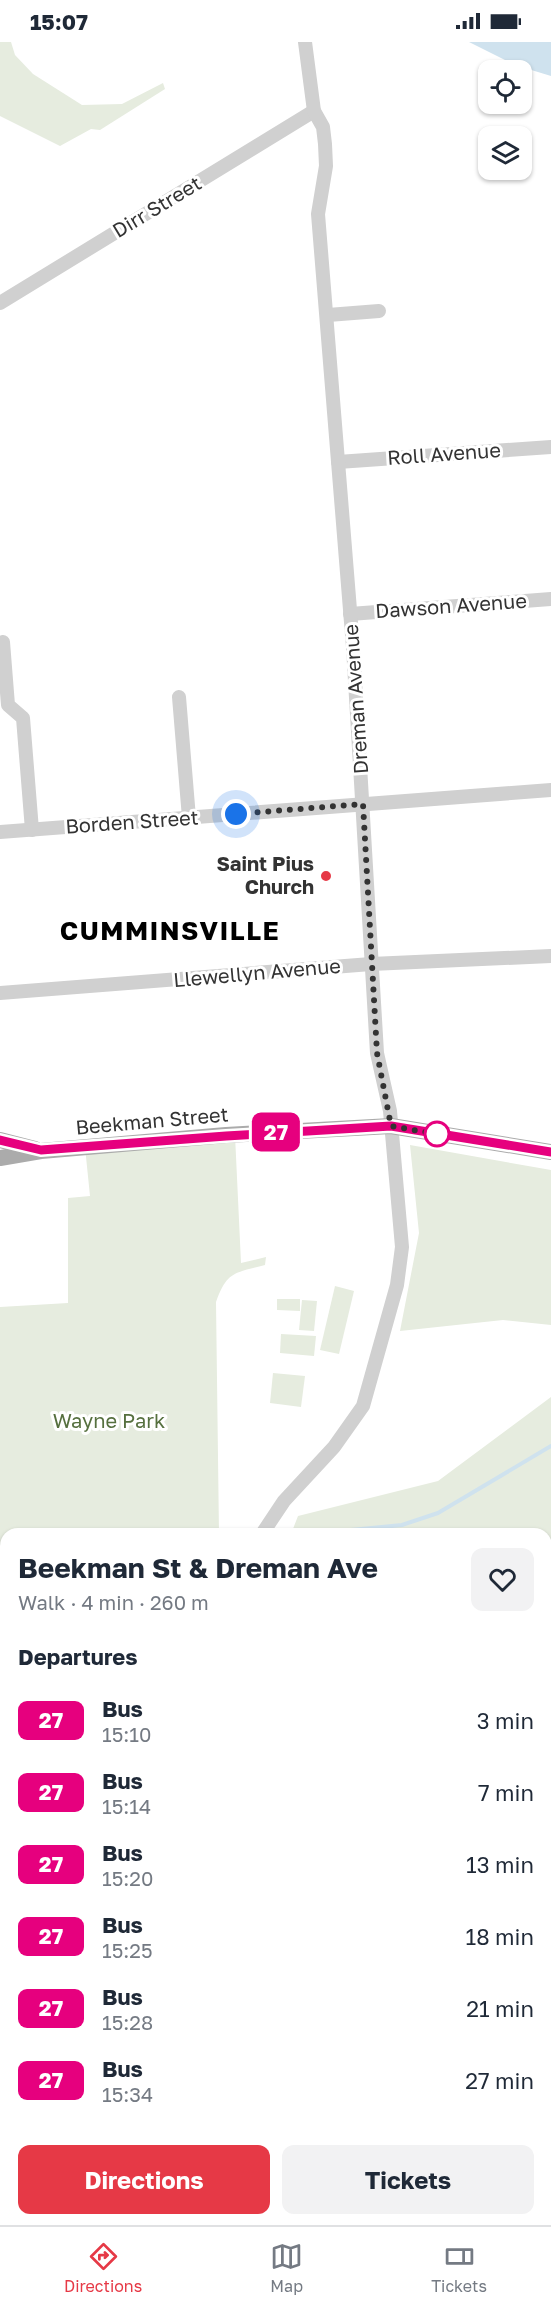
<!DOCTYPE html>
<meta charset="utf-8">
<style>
:root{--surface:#fff;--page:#f2f2f3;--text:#1f2937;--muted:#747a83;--line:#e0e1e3;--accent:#e63946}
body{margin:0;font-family:"Golos Text",sans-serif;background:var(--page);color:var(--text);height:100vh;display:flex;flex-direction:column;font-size:22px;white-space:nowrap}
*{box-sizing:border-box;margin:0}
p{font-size:20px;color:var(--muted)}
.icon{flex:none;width:33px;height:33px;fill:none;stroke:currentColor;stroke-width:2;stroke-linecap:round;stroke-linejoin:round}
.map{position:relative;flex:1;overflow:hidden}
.drawer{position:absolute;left:0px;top:1486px;width:552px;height:698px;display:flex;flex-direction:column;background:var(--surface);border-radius:18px 18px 0 0;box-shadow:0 2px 4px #0004}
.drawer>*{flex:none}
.badge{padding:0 12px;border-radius:9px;font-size:21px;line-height:39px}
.tools{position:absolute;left:478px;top:18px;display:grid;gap:12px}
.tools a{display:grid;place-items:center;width:54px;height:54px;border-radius:12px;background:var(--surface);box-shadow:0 2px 4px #0004;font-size:30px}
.you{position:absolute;width:30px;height:30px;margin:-15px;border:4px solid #fff;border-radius:50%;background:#1a73e8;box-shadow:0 0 0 9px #1a73e833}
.map>.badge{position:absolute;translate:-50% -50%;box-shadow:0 0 0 3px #fff}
h2{padding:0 18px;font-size:22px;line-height:54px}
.round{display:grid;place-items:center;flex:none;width:63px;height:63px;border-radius:12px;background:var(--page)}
.head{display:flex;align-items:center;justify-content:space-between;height:102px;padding:0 18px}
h1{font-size:28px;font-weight:700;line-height:45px}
.cta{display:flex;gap:12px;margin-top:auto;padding:12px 18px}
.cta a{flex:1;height:69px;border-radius:12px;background:var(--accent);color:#fff;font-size:24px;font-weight:700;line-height:69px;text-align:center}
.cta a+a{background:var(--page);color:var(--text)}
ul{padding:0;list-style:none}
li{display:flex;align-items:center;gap:18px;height:72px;padding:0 18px}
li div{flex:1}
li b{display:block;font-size:22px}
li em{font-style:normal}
li .badge{min-width:66px;font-weight:700;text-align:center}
.status{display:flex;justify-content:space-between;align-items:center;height:42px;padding:0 30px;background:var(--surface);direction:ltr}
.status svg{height:16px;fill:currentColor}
.tabs{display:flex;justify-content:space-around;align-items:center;height:84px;border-top:2px solid var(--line);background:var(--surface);font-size:16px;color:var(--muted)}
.tabs a{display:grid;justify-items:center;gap:3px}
.tabs .on{color:var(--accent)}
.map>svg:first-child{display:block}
</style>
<div class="status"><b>15:07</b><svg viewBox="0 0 49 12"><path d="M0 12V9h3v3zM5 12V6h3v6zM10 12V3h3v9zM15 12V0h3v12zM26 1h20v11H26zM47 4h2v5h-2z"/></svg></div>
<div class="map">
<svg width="551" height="2183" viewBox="0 0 551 2183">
<rect width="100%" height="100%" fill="#fff"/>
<!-- green -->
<g fill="#e6ecdf">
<path d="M0,0h11l4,13 18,19 49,31 40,-1 41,-21 2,6 -65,41 -9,-1 -31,17 -60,-30z"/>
<path d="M235,1093l6,128 25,-6 -1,8c-30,8 -38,6 -49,37l3,232h-213v34h-6v-261l68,-4v-105l22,-2 -5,-49z"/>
<path d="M410,1103l141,25v155l-48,-5 -103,11 19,-98z"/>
<path d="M335,1244l19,5 -15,63 -19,-4z"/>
<path d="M277,1257h23v12l-23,-1z"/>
<path d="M302,1258l15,1 -3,30 -15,-1z"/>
<path d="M281,1292l35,2 -2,20 -34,-3z"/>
<path d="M273,1331l32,3 -4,31 -31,-4z"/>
<path d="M551,1355v828h-551v-277h6v272h540v-686h-255l7,-18 140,-35z"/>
</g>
<!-- water -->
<path fill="#cfe2ee" d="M469,0h82v34l-36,-11z"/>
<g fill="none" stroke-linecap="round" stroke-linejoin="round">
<!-- stream -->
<g stroke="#cfe2ee" stroke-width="4">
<path d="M310,1492l92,-9 36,-12 113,-67"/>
<path d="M0,1515h6"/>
</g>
<!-- minor -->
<g stroke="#d0d0d0" stroke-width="14">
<path d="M0,261l314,-192"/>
<path d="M328,273l51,-4"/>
<path d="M338,420l213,-15"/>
<path d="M350,572l201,-15"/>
<path d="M3,600l5,63 15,13 9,112"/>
<path d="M179,655l10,121"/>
<path d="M0,790l551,-42"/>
<path d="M0,951l371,-29 180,-8"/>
<path d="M262,1492l22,-33 50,-54 29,-41 34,-121 5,-38 -12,-136 -13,-58 -24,-406 -35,-433 8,-48 -1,-22 -2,-17 -9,-16 -9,-69"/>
<path d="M0,1756l6,-1"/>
<path d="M0,1906h6"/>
<path d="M546,1963l3,19 -3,17"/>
<path d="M546,2075l5,7"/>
</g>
<!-- major -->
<g stroke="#ababab" stroke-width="16">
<path d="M0,1098l35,9"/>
<path d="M0,1116l41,-7 185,-16 165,-9 160,26"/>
</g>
</g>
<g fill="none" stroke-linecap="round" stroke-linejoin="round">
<!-- line casing -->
<g stroke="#fff" stroke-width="14">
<path id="line" d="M0,1098l41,10 185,-14 165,-10 160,26"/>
</g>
<!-- line -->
<use href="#line" stroke="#e6007e" stroke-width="9"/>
<!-- walk -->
<path stroke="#333" stroke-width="6" stroke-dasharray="0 10.8" d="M236,772l127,-10 14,249 14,73 46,8"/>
</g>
<!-- markers -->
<circle fill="#e63946" stroke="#fff" stroke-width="2" cx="326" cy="834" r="6"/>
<circle fill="#fff" stroke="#e6007e" stroke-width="3" cx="437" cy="1092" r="12"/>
<g text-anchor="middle" stroke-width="6" stroke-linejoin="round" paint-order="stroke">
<!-- street labels -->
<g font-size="20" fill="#333" stroke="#fff">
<text transform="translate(157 165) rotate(-31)" y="7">Dirr Street</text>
<text transform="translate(444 412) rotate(-4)" y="7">Roll Avenue</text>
<text transform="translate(451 564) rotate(-4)" y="7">Dawson Avenue</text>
<text transform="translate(356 657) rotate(-94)" y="7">Dreman Avenue</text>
<text transform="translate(132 780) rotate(-4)" y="7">Borden Street</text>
<text transform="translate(257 931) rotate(-5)" y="7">Llewellyn Avenue</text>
<text transform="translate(152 1079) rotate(-5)" y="7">Beekman Street</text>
</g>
<!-- poi labels -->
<g font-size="20" font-weight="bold" fill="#333" stroke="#fff" text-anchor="end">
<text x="314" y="829">Saint Pius<tspan x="314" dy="23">Church</tspan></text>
</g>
<!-- park labels -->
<g font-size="20" fill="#56703f" stroke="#fff">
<text x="109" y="1386">Wayne Park</text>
</g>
<!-- district labels -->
<g font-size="26" font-weight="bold" letter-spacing="1.5" fill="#000" stroke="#fff">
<text x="170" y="898">CUMMINSVILLE</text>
</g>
</g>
</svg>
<div class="tools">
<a><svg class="icon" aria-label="locate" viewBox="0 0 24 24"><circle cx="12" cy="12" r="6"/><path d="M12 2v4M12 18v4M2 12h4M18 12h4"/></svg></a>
<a><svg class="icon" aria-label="layers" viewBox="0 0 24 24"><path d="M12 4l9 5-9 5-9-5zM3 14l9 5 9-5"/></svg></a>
</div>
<div class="you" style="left:236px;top:772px"></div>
<b class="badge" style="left:276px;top:1090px;background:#e6007e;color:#fff">27</b>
<section class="drawer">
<div class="head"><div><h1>Beekman St &amp; Dreman Ave</h1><p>Walk · 4 min · 260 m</p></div><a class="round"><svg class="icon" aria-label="heart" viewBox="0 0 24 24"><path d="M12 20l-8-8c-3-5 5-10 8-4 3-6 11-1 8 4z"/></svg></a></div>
<h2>Departures</h2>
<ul>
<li><span class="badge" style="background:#e6007e;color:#fff">27</span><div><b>Bus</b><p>15:10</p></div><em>3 min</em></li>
<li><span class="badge" style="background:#e6007e;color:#fff">27</span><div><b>Bus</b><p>15:14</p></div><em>7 min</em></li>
<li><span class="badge" style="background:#e6007e;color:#fff">27</span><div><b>Bus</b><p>15:20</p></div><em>13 min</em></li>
<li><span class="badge" style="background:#e6007e;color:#fff">27</span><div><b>Bus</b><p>15:25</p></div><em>18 min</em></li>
<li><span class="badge" style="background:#e6007e;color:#fff">27</span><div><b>Bus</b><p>15:28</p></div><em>21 min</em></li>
<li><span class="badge" style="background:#e6007e;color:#fff">27</span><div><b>Bus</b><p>15:34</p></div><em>27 min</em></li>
</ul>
<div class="cta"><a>Directions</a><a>Tickets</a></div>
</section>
</div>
<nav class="tabs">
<a class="on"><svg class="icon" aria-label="directions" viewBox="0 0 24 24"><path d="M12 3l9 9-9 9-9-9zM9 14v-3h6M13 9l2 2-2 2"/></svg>Directions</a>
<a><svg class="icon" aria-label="map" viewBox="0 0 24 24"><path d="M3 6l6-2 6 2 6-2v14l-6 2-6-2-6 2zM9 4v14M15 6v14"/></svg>Map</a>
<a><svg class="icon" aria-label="tickets" viewBox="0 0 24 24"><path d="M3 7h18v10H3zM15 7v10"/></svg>Tickets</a>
</nav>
